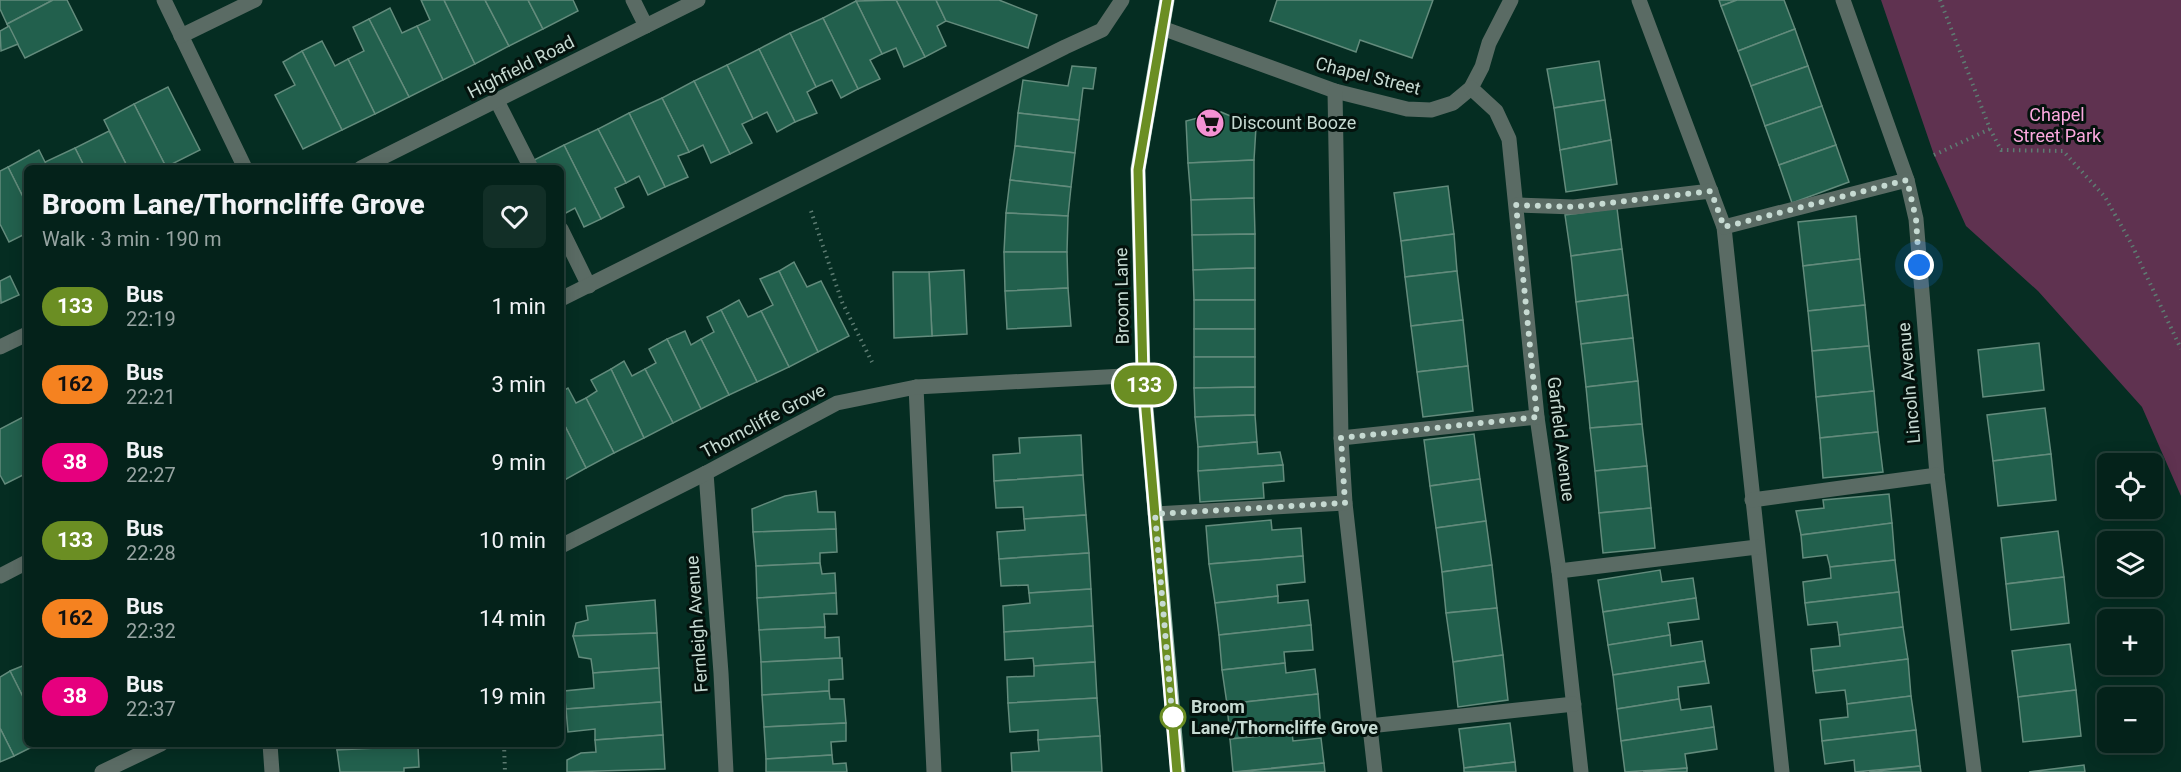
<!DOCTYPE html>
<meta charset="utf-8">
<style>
:root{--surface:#04221a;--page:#122f27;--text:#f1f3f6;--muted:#97a4a2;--line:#253f39}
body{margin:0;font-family:Roboto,sans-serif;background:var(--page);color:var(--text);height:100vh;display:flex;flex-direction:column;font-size:22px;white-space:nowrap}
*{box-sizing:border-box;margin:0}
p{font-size:20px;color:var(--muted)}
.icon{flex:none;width:33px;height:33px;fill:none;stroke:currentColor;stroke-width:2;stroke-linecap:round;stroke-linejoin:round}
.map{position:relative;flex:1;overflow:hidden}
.panel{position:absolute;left:24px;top:165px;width:540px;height:582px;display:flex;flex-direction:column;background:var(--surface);border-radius:9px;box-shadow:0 3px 15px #0003,0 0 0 2px var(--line)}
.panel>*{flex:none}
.badge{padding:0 12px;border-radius:20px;font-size:21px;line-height:39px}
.tools{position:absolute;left:2097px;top:453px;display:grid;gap:12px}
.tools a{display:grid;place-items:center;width:66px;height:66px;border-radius:9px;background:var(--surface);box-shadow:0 3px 15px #0003,0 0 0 2px var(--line);font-size:30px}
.you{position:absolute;width:30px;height:30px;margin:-15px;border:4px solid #fff;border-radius:50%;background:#1a73e8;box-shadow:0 0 0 9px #1a73e833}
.map>.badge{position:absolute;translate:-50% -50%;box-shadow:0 0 0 3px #fff}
.round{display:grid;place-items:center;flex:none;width:63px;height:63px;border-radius:9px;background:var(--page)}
.headline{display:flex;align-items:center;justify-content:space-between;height:102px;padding:0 18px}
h1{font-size:28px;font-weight:800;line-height:45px}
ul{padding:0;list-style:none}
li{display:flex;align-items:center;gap:18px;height:78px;padding:0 18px}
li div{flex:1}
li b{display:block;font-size:22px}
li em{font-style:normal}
li .badge{min-width:66px;font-weight:700;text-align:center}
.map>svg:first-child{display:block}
</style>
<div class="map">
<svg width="2181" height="772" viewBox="0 0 2181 772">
<rect width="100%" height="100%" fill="#052d22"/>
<!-- green -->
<path fill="#5f3250" d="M1881,0h300v496l-39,-89 -104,-116 -72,-65 -32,-71z"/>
<!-- building -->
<g fill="#22604d" stroke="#638b7c" stroke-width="1.5">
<path d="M0,0h53l-46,24 -7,-15z"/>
<path d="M53,0h14l15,30 -57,28 -18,-34z"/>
<path d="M421,0h23l31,64 -32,16 -26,-54 13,-6z"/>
<path d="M444,0h41l24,46 -34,18z"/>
<path d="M485,0h43l15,29 -34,17z"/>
<path d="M528,0h45l5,11 -35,18z"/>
<path d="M896,0h40l10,21 -9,5 9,20 -21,11z"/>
<path d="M896,0l29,57 -21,10 -8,-19 -14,6 -26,-53z"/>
<path d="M936,0h63l38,15 -9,33 -82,-27z"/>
<path d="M1277,0h156l-21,58 -52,-18 -4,12 -86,-31z"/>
<path d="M1719,0h18l-16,6z"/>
<path d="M1737,0h47l11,29 -57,22 -17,-45z"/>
<path d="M856,1l26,53 -12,6 10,19 -22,10 -35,-71z"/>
<path d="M390,8l12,25 15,-7 26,54 -34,17 -40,-78z"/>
<path d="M823,18l35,71 -17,9 -9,-18 -16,7 -26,-54z"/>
<path d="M369,19l40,78 -34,17 -27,-55 16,-8 -11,-24z"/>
<path d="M9,26l9,18 -17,7 -1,-20z"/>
<path d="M1795,29l13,37 -57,20 -13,-35z"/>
<path d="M790,33l26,54 -9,5 10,21 -22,9 -36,-73z"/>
<path d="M322,41l13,25 13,-7 27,55 -33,16 -40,-79z"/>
<path d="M759,49l36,73 -18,10 -10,-20 -14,7 -26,-54z"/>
<path d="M302,51l40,79 -39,19 -28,-54 20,-10 -12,-23z"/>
<path d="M1599,61l6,39 -51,8 -7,-39z"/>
<path d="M727,65l26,54 -11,5 10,19 -22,11 -36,-73z"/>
<path d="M1072,66l24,2 -3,21 -10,-1 -4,32 -61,-7 5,-33 45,6z"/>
<path d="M1808,66l14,40 -57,20 -14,-40z"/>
<path d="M694,81l36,73 -19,9 -8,-18 -14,7 -27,-54z"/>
<path d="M168,87l32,63 -34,17 -32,-63z"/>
<path d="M662,98l27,54 -11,4 10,21 -23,10 -36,-74z"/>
<path d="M1605,100l6,40 -51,10 -6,-42z"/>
<path d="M134,104l32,63 -2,1h-36l-24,-48z"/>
<path d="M1822,106l14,39 -57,20 -14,-39z"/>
<path d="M1221,112l35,15 -2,33 -66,3 -2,-42z"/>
<path d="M629,113l36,74 -17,8 -9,-19 -13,7 -28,-54z"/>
<path d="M1018,113l61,7 -4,33 -60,-7z"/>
<path d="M598,129l28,54 -11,5 9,19 -23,12 -37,-74z"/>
<path d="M109,131l19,37h-43l-10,-20z"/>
<path d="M1611,140l6,44 -51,8 -6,-42z"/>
<path d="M564,145l37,74 -17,8 -9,-19 -13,7 -1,-1v-46h-23l-4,-8z"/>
<path d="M1836,145l13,37 -57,21 -13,-38z"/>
<path d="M1015,146l60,7 -4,34 -61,-7z"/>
<path d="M75,148l10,20h-37l-3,-6z"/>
<path d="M39,150l9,18h-21v37l-19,-38z"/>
<path d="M1254,160v38l-63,2 -3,-37z"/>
<path d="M8,167l19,38v28l-18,9 -9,-18v-53z"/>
<path d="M1010,180l61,7 -3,29 -62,-3z"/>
<path d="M1448,186l6,48 -53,7 -7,-48z"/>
<path d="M1254,198l1,36 -63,1 -1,-35z"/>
<path d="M1617,208l5,41 -51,7 -6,-41z"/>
<path d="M1006,213l62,3 -1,36h-63z"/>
<path d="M1856,216l4,43 -57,7 -5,-44z"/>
<path d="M1255,234v34l-62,2 -1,-35z"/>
<path d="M1454,234l3,37 -52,6 -4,-36z"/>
<path d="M1622,249l6,46 -52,7 -5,-46z"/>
<path d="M1004,252h63l1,36 -63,3z"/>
<path d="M1860,259l5,46 -57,6 -5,-45z"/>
<path d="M794,262l13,25 14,-6 28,55 -31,16 -39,-81z"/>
<path d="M1255,268v32h-61l-1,-30z"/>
<path d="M964,270l3,64 -35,2 -3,-64z"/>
<path d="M779,271l39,81 -29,15 -28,-56 12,-6 -13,-26z"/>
<path d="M1457,271l6,49 -52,6 -6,-49z"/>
<path d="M893,272h36l3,64 -38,2z"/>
<path d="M10,276l9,19 -18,8 -1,-22z"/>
<path d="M1068,288l3,38 -64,3 -2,-38z"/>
<path d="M1628,295l5,43 -52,6 -5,-42z"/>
<path d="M739,300l9,17 13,-6 28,56 -32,15 -36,-72z"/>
<rect x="1194" y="300" width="61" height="29"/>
<path d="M1865,305l4,41 -57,5 -4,-40z"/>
<path d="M721,310l36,72 -28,13 -28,-56 13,-7 -7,-15z"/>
<path d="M1463,320l5,46 -51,6 -6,-46z"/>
<rect x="1194" y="329" width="61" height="28"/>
<path d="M685,331l6,14 10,-6 28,56 -28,14 -34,-70z"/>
<path d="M1633,338l5,43 -52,6 -5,-43z"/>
<path d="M667,339l34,70 -28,14 -28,-54 11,-6 -7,-14z"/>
<path d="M2039,343l5,47 -61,7 -5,-47z"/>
<path d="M1869,346l5,45 -58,6 -4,-46z"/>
<path d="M1194,357h61v30l-61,1z"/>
<path d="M624,361l8,15 13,-7 28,54 -29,15 -33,-69z"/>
<path d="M1468,366l5,45 -50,6 -6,-45z"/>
<path d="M611,369l33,69 -30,15 -28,-55 11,-7 -6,-11z"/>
<path d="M1638,381l4,43 -52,4 -4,-41z"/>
<path d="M1255,387v28l-60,2 -1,-29z"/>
<path d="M568,388l8,15 10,-5 28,55 -28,15 -25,-50v-26z"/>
<path d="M1874,391l4,41 -58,6 -4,-41z"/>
<path d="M2045,408l6,46 -58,7 -6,-46z"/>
<path d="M27,415v58l-22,11 -5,-9v-46z"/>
<path d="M1255,415l2,27 -59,5 -3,-30z"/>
<path d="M561,418l25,50 -25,14z"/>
<path d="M1642,424l5,42 -52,5 -5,-43z"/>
<path d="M1878,432l5,40 -60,6 -3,-40z"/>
<path d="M1474,434l6,45 -50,7 -6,-46z"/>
<path d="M1081,435l2,40 -89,6 -1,-26 27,-2 -1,-15z"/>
<path d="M1257,442l1,12 22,-2 3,13 -85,6v-24z"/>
<path d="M2051,454l5,46 -58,6 -5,-45z"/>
<path d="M1283,465l1,16 -21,2 1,15 -64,4 -2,-31z"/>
<path d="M1647,466l4,42 -52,5 -4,-42z"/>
<path d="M1083,475l3,40 -62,4 -1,-12 -27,1 -2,-27z"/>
<path d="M1480,479l6,42 -50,7 -6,-42z"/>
<path d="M816,491l2,21h17l1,17 -83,3 -1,-23 33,-13z"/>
<path d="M1889,494l3,29 -91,12 -5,-24 28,-3 -1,-8z"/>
<path d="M1651,508l4,40 -52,5 -4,-40z"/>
<path d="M1086,515l3,38 -90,6 -2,-27 28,-2 -1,-11z"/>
<path d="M1271,520l1,10 29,-2 2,28 -94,8 -3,-38z"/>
<path d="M1486,521l6,44 -50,7 -6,-44z"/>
<path d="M1892,523l3,37 -65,7 -3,-12 -24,3 -2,-23z"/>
<path d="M836,529l1,23 -17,1v10l-64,3 -3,-34z"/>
<path d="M2058,531l6,46 -58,7 -5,-46z"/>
<path d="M1089,553l2,36 -62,4 -1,-8 -27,1 -2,-27z"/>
<path d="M1303,556l2,26 -28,3 1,11 -63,7 -6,-39z"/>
<path d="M1895,560l4,32 -94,11 -2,-21 28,-4 -1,-11z"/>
<path d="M820,563l2,11 13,-1 1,20 -79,5 -1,-32z"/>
<path d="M1492,565l5,43 -51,5 -4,-41z"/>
<path d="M1660,570l2,12 31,-4 3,20 -93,14 -5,-32z"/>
<path d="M2064,577l5,46 -58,7 -5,-46z"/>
<path d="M1091,589l2,37 -89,6 -1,-26 27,-3 -1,-10z"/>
<path d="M1899,592l4,35 -64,8 -2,-13 -29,3 -3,-22z"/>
<path d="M836,593l1,21h-13l1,13 -66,3 -2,-32z"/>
<path d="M1278,596v7l30,-3 3,25 -92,10 -4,-32z"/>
<path d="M1696,598l3,21 -31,4 2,12 -62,10 -5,-33z"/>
<path d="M655,600l2,33 -84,3 3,-13 12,-3 -2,-14z"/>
<path d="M1497,608l6,47 -50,7 -7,-49z"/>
<path d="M1311,625l2,25 -29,2 1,11 -63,7 -3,-35z"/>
<path d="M1093,626l2,36 -61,4 -1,-8 -28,2 -1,-28z"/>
<path d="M825,627v11l14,-1 1,21 -79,4 -2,-32z"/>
<path d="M1903,627l5,32 -95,12 -2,-22 29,-3 -1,-11z"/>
<path d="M657,633l2,35 -66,5 -2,-14 -12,-2 -6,-21z"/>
<path d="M1670,635l1,11 31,-5 3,20 -92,14 -5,-30z"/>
<path d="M2070,644l6,46 -58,7 -6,-46z"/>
<path d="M1503,655l5,45 -50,7 -5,-45z"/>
<path d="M842,658l1,21 -14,1v11l-67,4 -1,-33z"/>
<path d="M1908,659l3,37 -64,8 -2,-14 -29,3 -3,-22z"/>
<path d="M1705,661l4,22 -31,4 1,12 -62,10 -4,-34z"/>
<path d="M1095,662l2,36 -89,5 -1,-26 27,-1v-10z"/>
<path d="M1285,663l1,10 29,-4 3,25 -91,10 -5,-34z"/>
<path d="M27,664v41l-17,-34z"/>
<path d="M659,668l2,34 -95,7 -2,-18 30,-3 -1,-15z"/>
<path d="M10,671l17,34v39h11l-24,12 -14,-28v-51z"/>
<path d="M2076,690l5,46 -58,6 -5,-45z"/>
<path d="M829,691l1,8h14l2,24 -82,4 -2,-32z"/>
<path d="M1318,694l2,24 -29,3 1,12 -62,6 -3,-35z"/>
<path d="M1911,696l5,34 -94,11 -2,-21 28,-3 -1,-13z"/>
<path d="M1097,698l3,38 -62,4v-10l-28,2 -2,-29z"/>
<path d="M1679,699l2,11 30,-4 3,21 -93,14 -4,-32z"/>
<path d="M661,702l2,33 -68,5v-11l-27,3 -2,-23z"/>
<path d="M846,723v18l-15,1 1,13 -66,4 -2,-32z"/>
<path d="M1510,723l5,39 -51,6 -5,-39z"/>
<path d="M1714,727l3,22 -32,5 2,14 -62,4 -4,-31z"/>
<path d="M0,728l14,28 -14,6z"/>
<path d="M1916,730l4,36 -65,6 -1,-12 -29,4 -3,-23z"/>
<path d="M1292,733l1,8 28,-3 3,25 -91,9 -3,-33z"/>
<path d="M663,735l2,34 -98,3v-12l14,-7 15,-1 -1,-12z"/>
<path d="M1100,736l2,36h-90l-1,-19 28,-2 -1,-11z"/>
<path d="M337,744h81v2l-81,4z"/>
<path d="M418,746l1,21 -15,1v4h-64l-3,-22z"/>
<path d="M832,755l1,9 13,-1 1,9h-81v-13z"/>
<path d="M1515,762l1,10h-52v-4z"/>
<path d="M1324,763l1,9h-87z"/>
<path d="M2084,765l1,7h-56z"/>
<path d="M1920,766l1,6h-52z"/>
<path d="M1687,768v4h-44z"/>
</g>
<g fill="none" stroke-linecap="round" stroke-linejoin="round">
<!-- path -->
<g stroke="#5d7c72" stroke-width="4" stroke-dasharray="1.5 4.5" stroke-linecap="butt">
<path d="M1940,0l50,129 11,21 62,1 42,46 26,46 50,106"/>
<path d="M1934,155l56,-26"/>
<path d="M811,211l31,91 30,60"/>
<path d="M504,744l1,28"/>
</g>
<!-- minor -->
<g stroke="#5a6b64" stroke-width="15">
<path d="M164,0l81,168"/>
<path d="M633,0l13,26"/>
<path d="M1639,0l85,227 58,545"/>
<path d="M1843,0l64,180 9,39 21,256 37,297"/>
<path d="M1162,28l173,63 72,18 24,1 22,-7 18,-15 11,-21 7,-24 22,-43"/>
<path d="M181,36l74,-36"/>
<path d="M1471,88l25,23 13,28 28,278 22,154 22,201"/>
<path d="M1335,91l6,347 4,65 30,269"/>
<path d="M497,101l34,67"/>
<path d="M361,168l337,-168"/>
<path d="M1517,205l57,2 137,-16"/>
<path d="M1724,227l183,-47"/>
<path d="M561,229l28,57"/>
<path d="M561,299l504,-252 37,-17 20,-30"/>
<path d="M0,347l27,-13"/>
<path d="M916,387l18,385"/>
<path d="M1341,438l196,-21"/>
<path d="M706,473l15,200 5,99"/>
<path d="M1752,500l185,-25"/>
<path d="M1155,514l190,-11"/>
<path d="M561,546l145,-73 131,-70 79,-16 227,-12"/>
<path d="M1559,571l198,-24"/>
<path d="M0,576l27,-14"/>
<path d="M1369,726l205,-22"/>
<path d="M270,744l2,28"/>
<path d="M102,772l59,-28"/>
</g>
<!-- major -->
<path stroke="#8db0a2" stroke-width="15" d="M1167,0l-29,169 5,206 35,397"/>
</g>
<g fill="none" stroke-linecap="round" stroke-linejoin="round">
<!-- line casing -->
<g stroke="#fff" stroke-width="14">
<path id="line" d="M1167,0l-29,170 5,205 34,397"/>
</g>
<!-- line -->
<use href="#line" stroke="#6b8e23" stroke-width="9"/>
<!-- walk -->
<path stroke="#c6dad2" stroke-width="6" stroke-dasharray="0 10.8" d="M1173,717v8l-18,-211 190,-11 -4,-65 196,-21 -21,-212 58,2 137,-16 13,36 183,-47 9,39 3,46"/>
</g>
<!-- icons -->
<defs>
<g id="supermarket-disc" transform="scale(1.5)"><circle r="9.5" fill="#f491d3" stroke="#04120d"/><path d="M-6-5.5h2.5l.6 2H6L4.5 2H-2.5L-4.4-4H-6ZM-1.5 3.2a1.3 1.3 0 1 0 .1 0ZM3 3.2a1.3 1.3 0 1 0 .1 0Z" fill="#111"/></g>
</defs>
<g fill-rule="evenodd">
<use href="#supermarket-disc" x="1210" y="123"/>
</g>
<!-- markers -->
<circle fill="#fff" stroke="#6b8e23" stroke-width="3" cx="1173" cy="717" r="12"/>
<g text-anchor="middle" stroke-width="6" stroke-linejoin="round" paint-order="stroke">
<!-- street labels -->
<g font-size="18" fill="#c6dad2" stroke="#04120d">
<text transform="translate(521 67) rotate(-27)" y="6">Highfield Road</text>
<text transform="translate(1368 76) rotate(14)" y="6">Chapel Street</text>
<text transform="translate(1122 296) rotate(-91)" y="6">Broom Lane</text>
<text transform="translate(1909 383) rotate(-95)" y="6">Lincoln Avenue</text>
<text transform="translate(763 421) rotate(-28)" y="6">Thorncliffe Grove</text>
<text transform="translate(1561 439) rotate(83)" y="6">Garfield Avenue</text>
<text transform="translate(697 624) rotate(-94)" y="6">Fernleigh Avenue</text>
</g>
<!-- park labels -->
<g font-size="18" fill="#fca9df" stroke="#04120d">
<text x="2057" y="121">Chapel<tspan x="2057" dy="21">Street Park</tspan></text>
</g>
<!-- poi labels -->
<g font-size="18" fill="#c6dad2" stroke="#04120d" text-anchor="start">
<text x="1231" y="129">Discount Booze</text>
</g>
<!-- stop labels -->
<g font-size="18" font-weight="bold" fill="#c6dad2" stroke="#04120d" text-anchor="start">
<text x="1191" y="713">Broom<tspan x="1191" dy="21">Lane/Thorncliffe Grove</tspan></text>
</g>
</g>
</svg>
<div class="tools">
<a><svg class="icon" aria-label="locate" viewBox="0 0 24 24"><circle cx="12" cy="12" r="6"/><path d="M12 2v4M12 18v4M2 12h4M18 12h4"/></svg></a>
<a><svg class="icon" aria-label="layers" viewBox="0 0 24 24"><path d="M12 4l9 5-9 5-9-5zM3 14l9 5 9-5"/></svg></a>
<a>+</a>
<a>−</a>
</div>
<div class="you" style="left:1919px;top:265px"></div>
<b class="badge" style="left:1144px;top:385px;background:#6b8e23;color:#fff">133</b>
<section class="panel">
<div class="headline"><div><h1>Broom Lane/Thorncliffe Grove</h1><p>Walk · 3 min · 190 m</p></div><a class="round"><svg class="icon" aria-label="heart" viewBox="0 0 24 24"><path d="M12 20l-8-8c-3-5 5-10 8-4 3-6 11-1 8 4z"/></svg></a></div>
<ul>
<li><span class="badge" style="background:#6b8e23;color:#fff">133</span><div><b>Bus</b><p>22:19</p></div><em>1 min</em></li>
<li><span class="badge" style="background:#f58220;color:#111">162</span><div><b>Bus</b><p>22:21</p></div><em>3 min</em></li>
<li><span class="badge" style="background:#e6007e;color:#fff">38</span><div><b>Bus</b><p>22:27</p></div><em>9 min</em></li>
<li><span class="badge" style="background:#6b8e23;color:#fff">133</span><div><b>Bus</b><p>22:28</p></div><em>10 min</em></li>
<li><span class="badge" style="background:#f58220;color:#111">162</span><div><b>Bus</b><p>22:32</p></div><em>14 min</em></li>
<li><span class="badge" style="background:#e6007e;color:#fff">38</span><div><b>Bus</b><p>22:37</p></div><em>19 min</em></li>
</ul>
</section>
</div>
